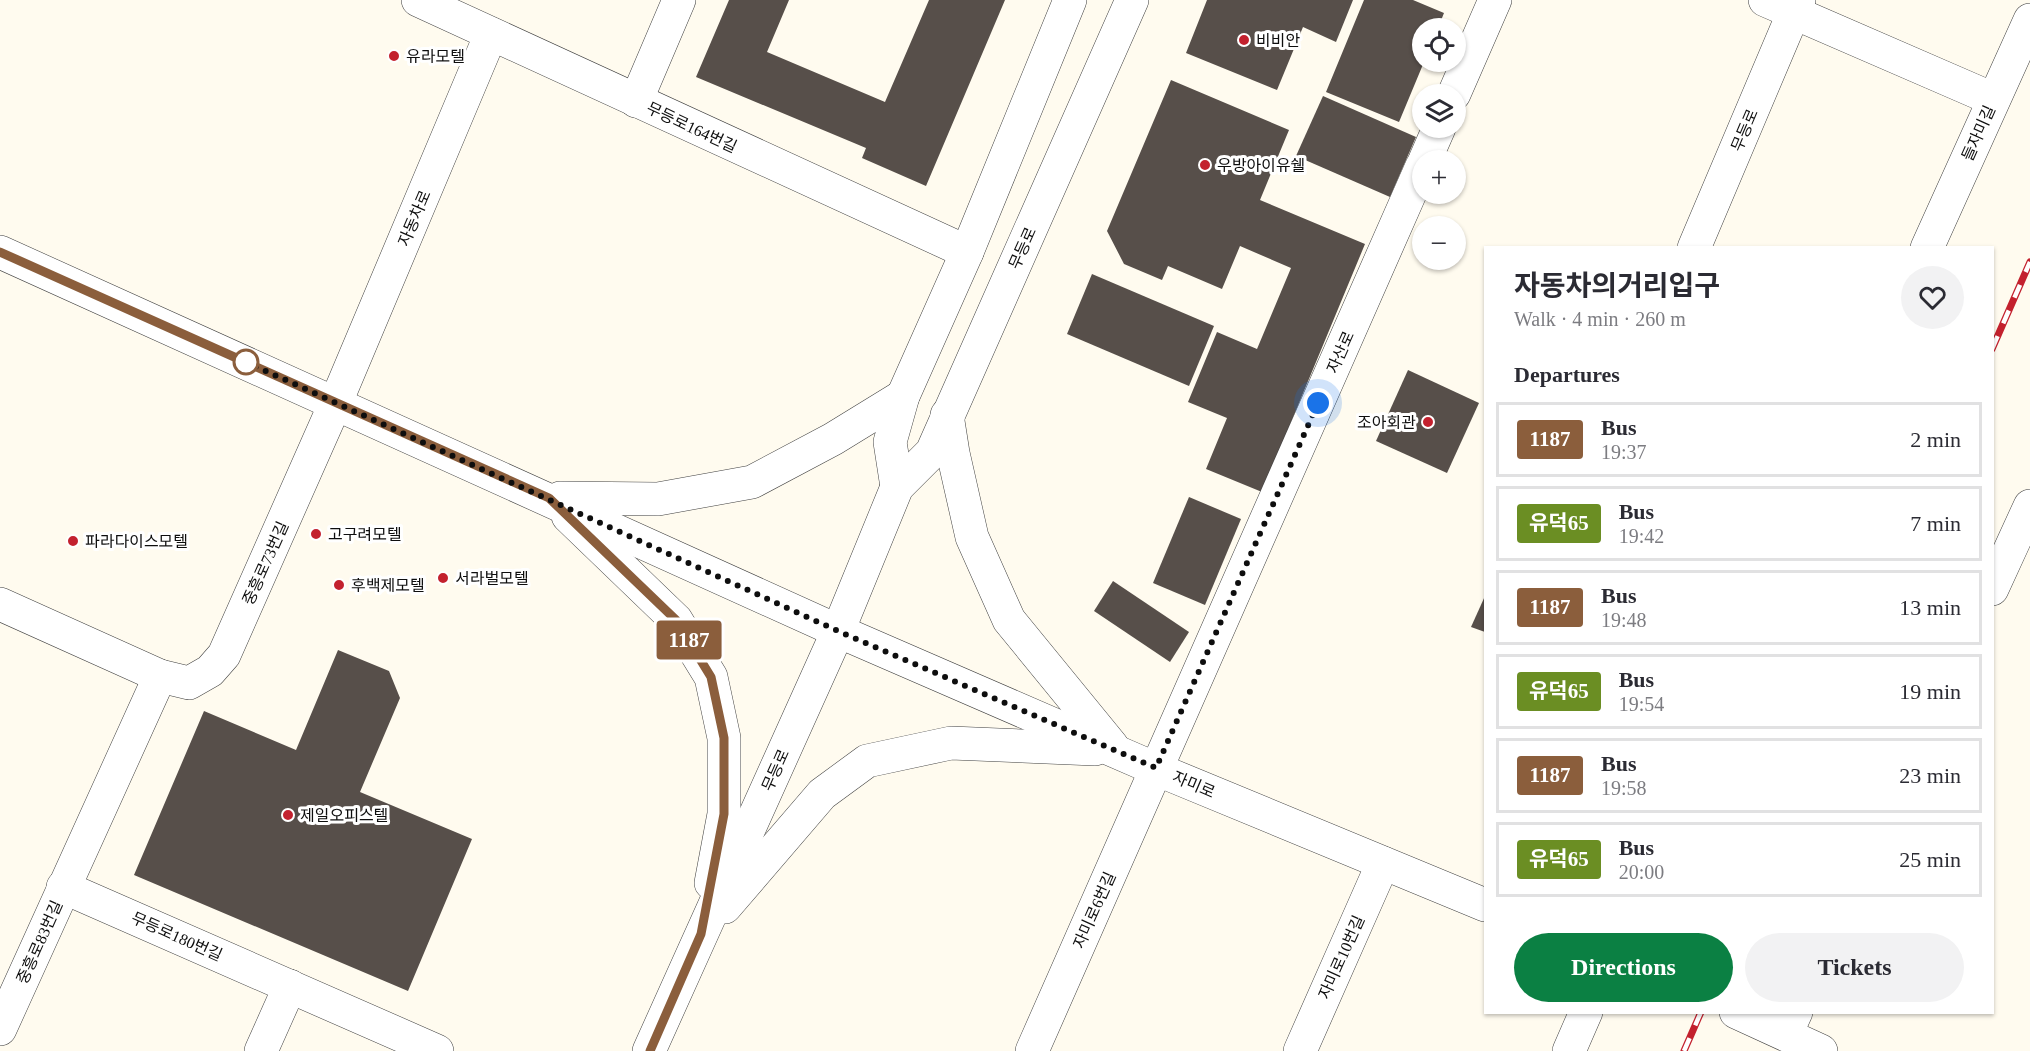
<!DOCTYPE html>
<meta charset="utf-8">
<style>
:root{--surface:#fff;--page:#f2f2f3;--text:#2b2b33;--muted:#7c7c81;--line:#e1e1e2;--accent:#0b8043}
body{margin:0;font-family:"Times New Roman","Noto Sans KR",serif;background:var(--page);color:var(--text);height:100vh;display:flex;flex-direction:column;font-size:22px;white-space:nowrap}
*{box-sizing:border-box;margin:0}
p{font-size:20px;color:var(--muted)}
.icon{flex:none;width:33px;height:33px;fill:none;stroke:currentColor;stroke-width:2;stroke-linecap:round;stroke-linejoin:round}
.map{position:relative;flex:1;overflow:hidden}
.sheet{position:absolute;left:1484px;top:246px;width:510px;height:768px;display:flex;flex-direction:column;background:var(--surface);border-radius:0px;box-shadow:0 2px 4px #0004}
.sheet>*{flex:none}
.badge{padding:0 12px;border-radius:4px;font-size:21px;line-height:39px}
.tools{position:absolute;left:1412px;top:18px;display:grid;gap:12px}
.tools a{display:grid;place-items:center;width:54px;height:54px;border-radius:50%;background:var(--surface);box-shadow:0 2px 4px #0004;font-size:30px}
.you{position:absolute;width:30px;height:30px;margin:-15px;border:4px solid #fff;border-radius:50%;background:#1a73e8;box-shadow:0 0 0 9px #1a73e833}
.map>.badge{position:absolute;translate:-50% -50%;box-shadow:0 0 0 3px #fff}
h2{padding:0 30px;font-size:22px;line-height:54px}
.round{display:grid;place-items:center;flex:none;width:63px;height:63px;border-radius:32px;background:var(--page)}
.head{display:flex;align-items:center;justify-content:space-between;height:102px;padding:0 30px}
h1{font-size:28px;font-weight:700;line-height:45px}
.primary-button{display:flex;gap:12px;margin-top:auto;padding:12px 30px}
.primary-button a{flex:1;height:69px;border-radius:36px;background:var(--accent);color:#fff;font-size:24px;font-weight:700;line-height:69px;text-align:center}
.primary-button a+a{background:var(--page);color:var(--text)}
ul{padding:0;list-style:none}
li{display:flex;align-items:center;gap:18px;height:75px;margin:0 12px 9px;padding:0 18px;border:3px solid var(--line);border-radius:0px}
li div{flex:1}
li b{display:block;font-size:22px}
li em{font-style:normal}
li .badge{min-width:66px;font-weight:700;text-align:center}
.map>svg:first-child{display:block}
</style>
<div class="map">
<svg width="2030" height="1051" viewBox="0 0 2030 1051">
<rect width="100%" height="100%" fill="#fffbef"/>
<!-- building -->
<g fill="#574f4a">
<path d="M729,0h60l-22,52 118,50 44,-102h76l-79,186 -64,-28 4,-10 -170,-71z"/>
<path d="M1207,0h146l-17,42 -33,-15 -26,63 -91,-37z"/>
<path d="M1364,0h49l31,13 -6,15h-16v34h2l-25,60 -73,-30z"/>
<path d="M1171,80l118,50 -29,70 105,44 -103,248 -56,-23 21,-51 -39,-16 29,-70 40,17 34,-81 -51,-22 -18,43 -54,-23 -6,14 -38,-16 -17,-33z"/>
<path d="M1323,96l93,41 -26,60 -94,-41z"/>
<path d="M1092,274l122,52 -25,60 -122,-52z"/>
<path d="M1408,370l71,33 -32,70 -71,-32z"/>
<path d="M1189,497l52,22 -36,86 -52,-22z"/>
<path d="M1113,581l76,51 -19,30 -76,-51z"/>
<path d="M1485,596v36l-14,-5z"/>
<path d="M338,650l51,21 11,27 -40,94 112,47 -64,152 -274,-116 70,-164 92,39z"/>
</g>
<g fill="none" stroke-linecap="round" stroke-linejoin="round">
<!-- minor casing -->
<g stroke="#414141" stroke-width="34">
<g id="minor">
<path d="M418,0l549,252"/>
<path d="M1765,0l228,99"/>
<path d="M1454,94l41,-94"/>
<path d="M636,101l43,-101"/>
<path d="M1425,160l14,-32"/>
<path d="M1694,248l105,-248"/>
<path d="M1927,248l103,-228"/>
<path d="M1992,589l38,-83"/>
<path d="M0,604l160,72"/>
<path d="M63,887l374,164"/>
<path d="M0,1029l160,-353 29,7 21,-12 14,-16 112,-253 155,-368"/>
<path d="M1786,1034l10,-22"/>
<path d="M261,1051l29,-65"/>
<path d="M1032,1051l390,-885"/>
<path d="M1300,1051l83,-188"/>
<path d="M1569,1051l17,-39"/>
</g>
</g>
<!-- tertiary casing -->
<g stroke="#414141" stroke-width="34">
<g id="tertiary">
<path d="M0,252l838,379 318,138 329,136"/>
<path d="M947,415l6,38 19,84 37,83 103,126"/>
<path d="M897,487l-7,-45 13,-46 64,-144 103,-252"/>
<path d="M560,498l98,1 94,-17 81,-43 70,-43"/>
<path d="M568,516l108,104 35,57 13,61v76l-13,69"/>
<path d="M725,907l97,-113 45,-33 84,-18 144,6"/>
<path d="M1736,1012l85,39"/>
<path d="M649,1051l189,-420 59,-144 35,-35 200,-452"/>
</g>
</g>
<!-- minor -->
<use href="#minor" stroke="#fff" stroke-width="33"/>
<!-- tertiary -->
<use href="#tertiary" stroke="#fff" stroke-width="33"/>
<!-- rail casing -->
<g stroke="#c3212e" stroke-width="7">
<g id="rail">
<path d="M1992,349l38,-87"/>
<path d="M1684,1051l17,-39"/>
</g>
</g>
<!-- rail -->
<use href="#rail" stroke="#fff" stroke-width="4.5" stroke-dasharray="14" stroke-linecap="butt"/>
</g>
<g fill="none" stroke-linecap="round" stroke-linejoin="round">
<!-- line casing -->
<g stroke="#fff" stroke-width="14">
<path id="line" d="M0,252l549,246 127,122 35,57 13,61v76l-23,120 -51,117"/>
</g>
<!-- line -->
<use href="#line" stroke="#8b5e3c" stroke-width="9"/>
<!-- walk -->
<path stroke="#0e0e0e" stroke-width="6" stroke-dasharray="0 10.8" d="M246,362l592,269 318,137 162,-365"/>
</g>
<!-- markers -->
<g fill="#c3212e" stroke="#fff" stroke-width="2">
<circle cx="1244" cy="40" r="6"/>
<circle cx="394" cy="56" r="6"/>
<circle cx="1205" cy="165" r="6"/>
<circle cx="1428" cy="422" r="6"/>
<circle cx="316" cy="534" r="6"/>
<circle cx="73" cy="541" r="6"/>
<circle cx="443" cy="578" r="6"/>
<circle cx="339" cy="585" r="6"/>
<circle cx="288" cy="815" r="6"/>
</g>
<circle fill="#fff" stroke="#8b5e3c" stroke-width="3" cx="246" cy="362" r="12"/>
<g text-anchor="middle" stroke-width="6" stroke-linejoin="round" paint-order="stroke">
<!-- poi labels -->
<g font-size="16" fill="#0e0e0e" stroke="#fff" text-anchor="start">
<text x="1256" y="46">비비안</text>
<text x="406" y="62">유라모텔</text>
<text x="1217" y="171">우방아이유쉘</text>
<text x="1416" y="428" text-anchor="end">조아회관</text>
<text x="328" y="540">고구려모텔</text>
<text x="85" y="547">파라다이스모텔</text>
<text x="455" y="584">서라벌모텔</text>
<text x="351" y="591">후백제모텔</text>
<text x="300" y="821">제일오피스텔</text>
</g>
<!-- street labels -->
<g font-size="16" fill="#0e0e0e" stroke="#fff">
<text transform="translate(692 127) rotate(25)" y="6">무등로164번길</text>
<text transform="translate(1744 130) rotate(-67)" y="6">무등로</text>
<text transform="translate(1978 133) rotate(-66)" y="6">들자미길</text>
<text transform="translate(414 218) rotate(-67)" y="6">자동차로</text>
<text transform="translate(1022 248) rotate(-66)" y="6">무등로</text>
<text transform="translate(1340 352) rotate(-66)" y="6">자산로</text>
<text transform="translate(265 563) rotate(-66)" y="6">중흥로73번길</text>
<text transform="translate(775 770) rotate(-66)" y="6">무등로</text>
<text transform="translate(1194 784) rotate(23)" y="6">자미로</text>
<text transform="translate(1094 910) rotate(-66)" y="6">자미로6번길</text>
<text transform="translate(177 936) rotate(24)" y="6">무등로180번길</text>
<text transform="translate(39 942) rotate(-66)" y="6">중흥로83번길</text>
<text transform="translate(1341 957) rotate(-66)" y="6">자미로10번길</text>
</g>
</g>
</svg>
<div class="tools">
<a><svg class="icon" aria-label="locate" viewBox="0 0 24 24"><circle cx="12" cy="12" r="6"/><path d="M12 2v4M12 18v4M2 12h4M18 12h4"/></svg></a>
<a><svg class="icon" aria-label="layers" viewBox="0 0 24 24"><path d="M12 4l9 5-9 5-9-5zM3 14l9 5 9-5"/></svg></a>
<a>+</a>
<a>−</a>
</div>
<div class="you" style="left:1318px;top:403px"></div>
<b class="badge" style="left:689px;top:640px;background:#8b5e3c;color:#fff">1187</b>
<section class="sheet">
<div class="head"><div><h1>자동차의거리입구</h1><p>Walk · 4 min · 260 m</p></div><a class="round"><svg class="icon" aria-label="heart" viewBox="0 0 24 24"><path d="M12 20l-8-8c-3-5 5-10 8-4 3-6 11-1 8 4z"/></svg></a></div>
<h2>Departures</h2>
<ul>
<li><span class="badge" style="background:#8b5e3c;color:#fff">1187</span><div><b>Bus</b><p>19:37</p></div><em>2 min</em></li>
<li><span class="badge" style="background:#6b8e23;color:#fff">유덕65</span><div><b>Bus</b><p>19:42</p></div><em>7 min</em></li>
<li><span class="badge" style="background:#8b5e3c;color:#fff">1187</span><div><b>Bus</b><p>19:48</p></div><em>13 min</em></li>
<li><span class="badge" style="background:#6b8e23;color:#fff">유덕65</span><div><b>Bus</b><p>19:54</p></div><em>19 min</em></li>
<li><span class="badge" style="background:#8b5e3c;color:#fff">1187</span><div><b>Bus</b><p>19:58</p></div><em>23 min</em></li>
<li><span class="badge" style="background:#6b8e23;color:#fff">유덕65</span><div><b>Bus</b><p>20:00</p></div><em>25 min</em></li>
</ul>
<div class="primary-button"><a>Directions</a><a>Tickets</a></div>
</section>
</div>
